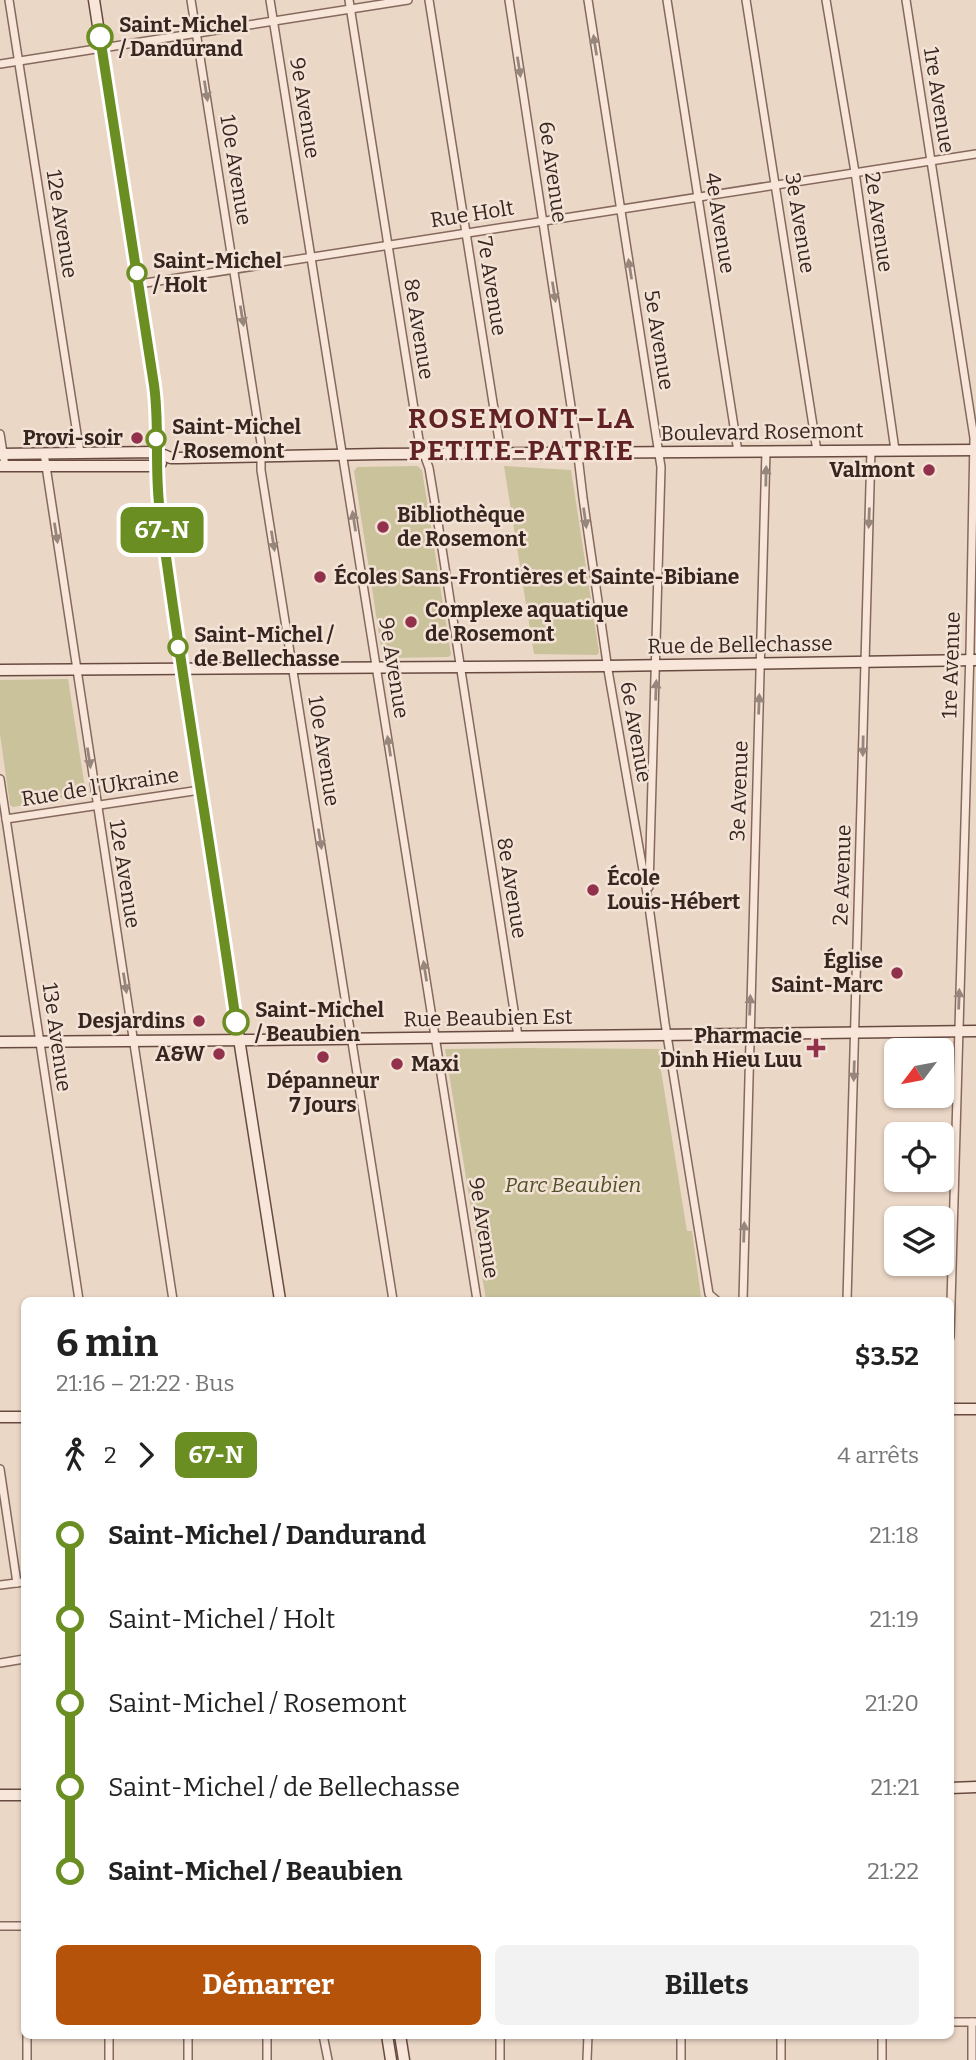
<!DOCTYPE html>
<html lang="fr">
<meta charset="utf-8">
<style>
:root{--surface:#fff;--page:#f2f2f2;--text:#222;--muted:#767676;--accent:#b45309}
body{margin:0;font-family:Bitter,serif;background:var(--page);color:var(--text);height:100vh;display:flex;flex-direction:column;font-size:26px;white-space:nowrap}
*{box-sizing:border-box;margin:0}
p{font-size:23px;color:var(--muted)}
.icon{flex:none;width:38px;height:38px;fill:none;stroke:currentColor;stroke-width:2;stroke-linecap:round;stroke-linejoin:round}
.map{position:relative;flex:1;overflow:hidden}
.details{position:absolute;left:21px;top:1297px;width:933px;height:742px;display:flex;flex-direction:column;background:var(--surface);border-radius:10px;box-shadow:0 2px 5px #0004}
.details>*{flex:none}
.badge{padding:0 14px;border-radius:10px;font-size:24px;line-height:46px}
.needle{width:46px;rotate:238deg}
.buttons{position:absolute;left:884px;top:1038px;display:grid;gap:14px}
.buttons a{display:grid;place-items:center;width:70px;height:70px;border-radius:10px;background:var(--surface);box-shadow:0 2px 5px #0004;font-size:35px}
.map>.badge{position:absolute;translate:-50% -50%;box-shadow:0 0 0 4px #fff}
.legs{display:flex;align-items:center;gap:10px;height:77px;padding:0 35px;font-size:23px}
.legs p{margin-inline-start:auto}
.head{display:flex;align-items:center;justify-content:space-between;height:119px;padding:0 35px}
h1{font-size:38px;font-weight:700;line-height:52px}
.cta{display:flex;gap:14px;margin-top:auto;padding:14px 35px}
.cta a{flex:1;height:80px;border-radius:10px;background:var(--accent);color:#fff;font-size:28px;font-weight:700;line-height:80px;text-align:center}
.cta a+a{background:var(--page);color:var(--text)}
ul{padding:0 35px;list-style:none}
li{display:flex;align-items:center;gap:24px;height:84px;font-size:26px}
li i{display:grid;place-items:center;width:10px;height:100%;margin:0 9px;background:currentColor}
li i::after{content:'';width:18px;height:18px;margin:-9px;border:5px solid;border-radius:50%;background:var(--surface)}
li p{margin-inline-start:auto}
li:first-child i{background:linear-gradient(#0000 50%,currentColor 0)}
li:last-child i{background:linear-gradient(currentColor 50%,#0000 0)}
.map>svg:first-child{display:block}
</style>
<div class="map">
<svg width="976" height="2060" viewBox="0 0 976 2060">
<rect width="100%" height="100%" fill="#ebd7c6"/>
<!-- green -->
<g fill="#c9c29b">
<path d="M417,466l5,4 29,185 -3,2 -62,1 -4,-4 -28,-183 3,-4z"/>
<path d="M504,466l67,4 28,182 -2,3 -63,-1z"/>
<path d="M68,679l18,115 -73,13 -3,-2 -10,-71v-54z"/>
<path d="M521,1048l142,1 3,13 -6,2 27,167h5l9,66 2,3h-217l-41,-251z"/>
</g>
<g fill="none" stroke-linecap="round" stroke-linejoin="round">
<!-- street casing -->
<g stroke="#86685d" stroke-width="10">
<g id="street">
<path d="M9,0l71,453"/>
<path d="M191,0l70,443v27l132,830"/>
<path d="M270,0l207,1300"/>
<path d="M349,0l70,440 10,28 7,42 82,526"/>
<path d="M429,0l72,453"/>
<path d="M509,0l67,439 7,59 25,172 40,229 17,124 44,271 7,6"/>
<path d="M588,0l73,467 -12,420"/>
<path d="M667,0l71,452"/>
<path d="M746,0l71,451"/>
<path d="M826,0l29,172 40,278"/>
<path d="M906,0l68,438 -4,213 -20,686"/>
<path d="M0,64l408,-64"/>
<path d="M139,284l837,-130"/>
<path d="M0,434l5,32"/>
<path d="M44,453c41,283 86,565 129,847"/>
<path d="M0,779l79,521"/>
<path d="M6,819l194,-29"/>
<path d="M743,1300l23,-849"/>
<path d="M847,1300l24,-850"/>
<path d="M0,1469l17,114"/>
<path d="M0,1585l24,-3"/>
<path d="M0,1663l24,-4"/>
<path d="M0,1926h24"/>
<path d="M950,2022h25"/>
<path d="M972,2022v38"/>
<path d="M323,2035l5,25"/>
<path d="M882,2035v25"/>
<path d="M27,2060v-25"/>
<path d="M109,2060v-25"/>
<path d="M188,2060v-25"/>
<path d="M267,2060v-25"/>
<path d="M500,2060v-25"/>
<path d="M587,2060l1,-25"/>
<path d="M681,2060v-25"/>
<path d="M781,2060v-25"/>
</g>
</g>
<!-- secondary casing -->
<g stroke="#684a40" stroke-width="13">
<g id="secondary">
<path d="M94,0l63,408 -1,58 7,73 28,194 89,567"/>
<path d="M0,454l156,-2 15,6h8l201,-4 596,-4"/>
<path d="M0,466h156l5,-3"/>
<path d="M0,670l607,-4 369,-6"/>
<path d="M0,1042l252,-2 724,-9"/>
<path d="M950,1409h26"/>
<path d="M0,1417h24"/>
<path d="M950,1788l26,-1"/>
<path d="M0,1795h24"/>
<path d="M387,2035l4,25"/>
<path d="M400,2035l4,25"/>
</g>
</g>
<!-- street -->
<use href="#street" stroke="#f7e6d9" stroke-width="7"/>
<!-- secondary -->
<use href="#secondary" stroke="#f7e6d9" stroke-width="10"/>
</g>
<!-- one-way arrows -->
<defs><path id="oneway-solid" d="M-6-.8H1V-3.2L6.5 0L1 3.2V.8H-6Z" transform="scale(1.75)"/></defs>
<g fill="#97867c">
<use href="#oneway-solid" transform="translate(595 45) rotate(-99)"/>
<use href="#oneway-solid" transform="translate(519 67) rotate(81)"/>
<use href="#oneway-solid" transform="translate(206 91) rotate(81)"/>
<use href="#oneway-solid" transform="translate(630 269) rotate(-99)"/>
<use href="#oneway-solid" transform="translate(554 292) rotate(81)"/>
<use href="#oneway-solid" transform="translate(242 316) rotate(81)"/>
<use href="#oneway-solid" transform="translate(766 476) rotate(-89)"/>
<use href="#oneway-solid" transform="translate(585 518) rotate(82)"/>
<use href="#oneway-solid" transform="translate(869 518) rotate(92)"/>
<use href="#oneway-solid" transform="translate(354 521) rotate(-99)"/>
<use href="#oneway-solid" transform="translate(56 533) rotate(81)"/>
<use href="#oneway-solid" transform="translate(273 541) rotate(81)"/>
<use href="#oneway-solid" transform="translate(656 690) rotate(-88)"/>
<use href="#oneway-solid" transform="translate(759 704) rotate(-88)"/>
<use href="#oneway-solid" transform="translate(389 746) rotate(-99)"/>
<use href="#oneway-solid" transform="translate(863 746) rotate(91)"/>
<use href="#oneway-solid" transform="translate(89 758) rotate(81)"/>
<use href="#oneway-solid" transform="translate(320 839) rotate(81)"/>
<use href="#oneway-solid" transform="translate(425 971) rotate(-99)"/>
<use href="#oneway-solid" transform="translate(125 983) rotate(81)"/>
<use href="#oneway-solid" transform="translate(959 999) rotate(-88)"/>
<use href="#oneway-solid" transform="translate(750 1005) rotate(-88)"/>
<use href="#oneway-solid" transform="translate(854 1071) rotate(92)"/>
<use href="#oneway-solid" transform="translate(744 1232) rotate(-88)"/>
</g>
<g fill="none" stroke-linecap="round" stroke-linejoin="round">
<!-- line-1 casing -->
<g stroke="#fff" stroke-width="16">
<path id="line-1" d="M100,37l54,348c6,42 0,85 6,127 22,171 52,340 76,510"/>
</g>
<!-- line-1 -->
<use href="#line-1" stroke="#6b8e23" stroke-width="10"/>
</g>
<!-- markers -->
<g fill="#fff" stroke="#6b8e23" stroke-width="3.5">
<circle cx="100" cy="37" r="12"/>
<circle cx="137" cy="273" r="9"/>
<circle cx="156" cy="439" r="9"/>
<circle cx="178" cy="647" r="9"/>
<circle cx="236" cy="1022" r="12"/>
</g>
<g fill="#91314b" stroke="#f3e3d6" stroke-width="2.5">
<circle cx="137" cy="438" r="7"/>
<circle cx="929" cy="470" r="7"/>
<circle cx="383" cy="527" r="7"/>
<circle cx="320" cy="577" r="7"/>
<circle cx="411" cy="622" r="7"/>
<circle cx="593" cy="890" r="7"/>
<circle cx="897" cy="973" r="7"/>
<circle cx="199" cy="1021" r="7"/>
<path d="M812.5 1037.5h7v7h7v7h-7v7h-7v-7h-7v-7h7z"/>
<circle cx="219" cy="1054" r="7"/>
<circle cx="323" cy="1057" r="7"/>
<circle cx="397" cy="1064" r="7"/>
</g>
<g text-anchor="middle" stroke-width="5" stroke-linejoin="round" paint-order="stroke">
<!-- stop labels -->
<g font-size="21" font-weight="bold" fill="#372520" stroke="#f3e3d6" text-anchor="start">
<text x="119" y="32">Saint-Michel<tspan x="119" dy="24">/ Dandurand</tspan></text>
<text x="153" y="268">Saint-Michel<tspan x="153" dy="24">/ Holt</tspan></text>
<text x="172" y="434">Saint-Michel<tspan x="172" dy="24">/ Rosemont</tspan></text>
<text x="194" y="642">Saint-Michel /<tspan x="194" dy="24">de Bellechasse</tspan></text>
<text x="255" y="1017">Saint-Michel<tspan x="255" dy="24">/ Beaubien</tspan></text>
</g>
<!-- street labels -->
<g font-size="21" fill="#372520" stroke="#f3e3d6">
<text transform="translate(939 100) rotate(81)" y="7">1re Avenue</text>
<text transform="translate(305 108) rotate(81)" y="7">9e Avenue</text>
<text transform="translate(236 170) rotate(81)" y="7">10e Avenue</text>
<text transform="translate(553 172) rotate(82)" y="7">6e Avenue</text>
<text transform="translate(472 214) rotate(-9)" y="7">Rue Holt</text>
<text transform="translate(879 222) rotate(82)" y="7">2e Avenue</text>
<text transform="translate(720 223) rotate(81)" y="7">4e Avenue</text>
<text transform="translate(800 223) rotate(81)" y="7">3e Avenue</text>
<text transform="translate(62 224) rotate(81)" y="7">12e Avenue</text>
<text transform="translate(492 286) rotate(81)" y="7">7e Avenue</text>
<text transform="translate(419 329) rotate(81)" y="7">8e Avenue</text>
<text transform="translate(659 340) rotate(81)" y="7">5e Avenue</text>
<text transform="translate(762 432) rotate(-1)" y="7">Boulevard Rosemont</text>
<text transform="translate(740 645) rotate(-1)" y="7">Rue de Bellechasse</text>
<text transform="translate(951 665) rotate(-88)" y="7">1re Avenue</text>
<text transform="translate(394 668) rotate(81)" y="7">9e Avenue</text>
<text transform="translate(636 732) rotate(80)" y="7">6e Avenue</text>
<text transform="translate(324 751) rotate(81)" y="7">10e Avenue</text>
<text transform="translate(100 787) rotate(-9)" y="7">Rue de l'Ukraine</text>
<text transform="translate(739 791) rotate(-88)" y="7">3e Avenue</text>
<text transform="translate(125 874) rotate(81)" y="7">12e Avenue</text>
<text transform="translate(842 875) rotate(-88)" y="7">2e Avenue</text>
<text transform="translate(512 888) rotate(81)" y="7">8e Avenue</text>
<text transform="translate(488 1018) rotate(-1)" y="7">Rue Beaubien Est</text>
<text transform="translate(57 1037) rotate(82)" y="7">13e Avenue</text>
<text transform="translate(484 1228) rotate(81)" y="7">9e Avenue</text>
</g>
<!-- poi labels -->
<g font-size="21" font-weight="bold" fill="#372520" stroke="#f3e3d6" text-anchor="end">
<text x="123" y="445">Provi-soir</text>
<text x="915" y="477">Valmont</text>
<text x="397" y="522" text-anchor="start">Bibliothèque<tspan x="397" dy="24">de Rosemont</tspan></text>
<text x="334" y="584" text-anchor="start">Écoles Sans-Frontières et Sainte-Bibiane</text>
<text x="425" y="617" text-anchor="start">Complexe aquatique<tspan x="425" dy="24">de Rosemont</tspan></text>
<text x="607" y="885" text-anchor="start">École<tspan x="607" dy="24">Louis-Hébert</tspan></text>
<text x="883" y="968">Église<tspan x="883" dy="24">Saint-Marc</tspan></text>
<text x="185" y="1028">Desjardins</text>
<text x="802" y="1043">Pharmacie<tspan x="802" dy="24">Dinh Hieu Luu</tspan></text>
<text x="205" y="1061">A&amp;W</text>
<text x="411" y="1071" text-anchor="start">Maxi</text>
<text x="323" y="1088" text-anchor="middle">Dépanneur<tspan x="323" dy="24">7 Jours</tspan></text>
</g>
<!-- park labels -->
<g font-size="21" font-style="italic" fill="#525228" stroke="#f3e3d6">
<text x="573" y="1192">Parc Beaubien</text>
</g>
<!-- district labels -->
<g font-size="28" font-weight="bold" letter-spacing="2" fill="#612225" stroke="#f3e3d6">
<text x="522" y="428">ROSEMONT–LA<tspan x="522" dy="32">PETITE-PATRIE</tspan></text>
</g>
</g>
</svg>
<div class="buttons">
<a><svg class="needle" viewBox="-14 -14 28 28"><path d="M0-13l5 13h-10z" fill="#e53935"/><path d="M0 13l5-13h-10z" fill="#767676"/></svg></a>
<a><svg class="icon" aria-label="locate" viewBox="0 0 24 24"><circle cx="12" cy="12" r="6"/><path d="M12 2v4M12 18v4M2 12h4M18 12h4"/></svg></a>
<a><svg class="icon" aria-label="layers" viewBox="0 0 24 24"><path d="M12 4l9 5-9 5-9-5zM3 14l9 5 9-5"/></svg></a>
</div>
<b class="badge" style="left:162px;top:530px;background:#6b8e23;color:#fff">67-N</b>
<section class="details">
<div class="head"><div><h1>6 min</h1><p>21:16 – 21:22 · Bus</p></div><b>$3.52</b></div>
<div class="legs"><svg class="icon" aria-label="walk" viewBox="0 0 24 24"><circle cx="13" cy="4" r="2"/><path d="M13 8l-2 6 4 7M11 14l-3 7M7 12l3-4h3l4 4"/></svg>2<svg class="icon" aria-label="forward" viewBox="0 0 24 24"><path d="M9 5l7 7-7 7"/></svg><b class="badge" style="background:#6b8e23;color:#fff">67-N</b><p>4 arrêts</p></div>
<ul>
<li><i style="color:#6b8e23"></i><b>Saint-Michel / Dandurand</b><p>21:18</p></li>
<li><i style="color:#6b8e23"></i><span>Saint-Michel / Holt</span><p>21:19</p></li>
<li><i style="color:#6b8e23"></i><span>Saint-Michel / Rosemont</span><p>21:20</p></li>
<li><i style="color:#6b8e23"></i><span>Saint-Michel / de Bellechasse</span><p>21:21</p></li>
<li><i style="color:#6b8e23"></i><b>Saint-Michel / Beaubien</b><p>21:22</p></li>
</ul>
<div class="cta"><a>Démarrer</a><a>Billets</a></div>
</section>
</div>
